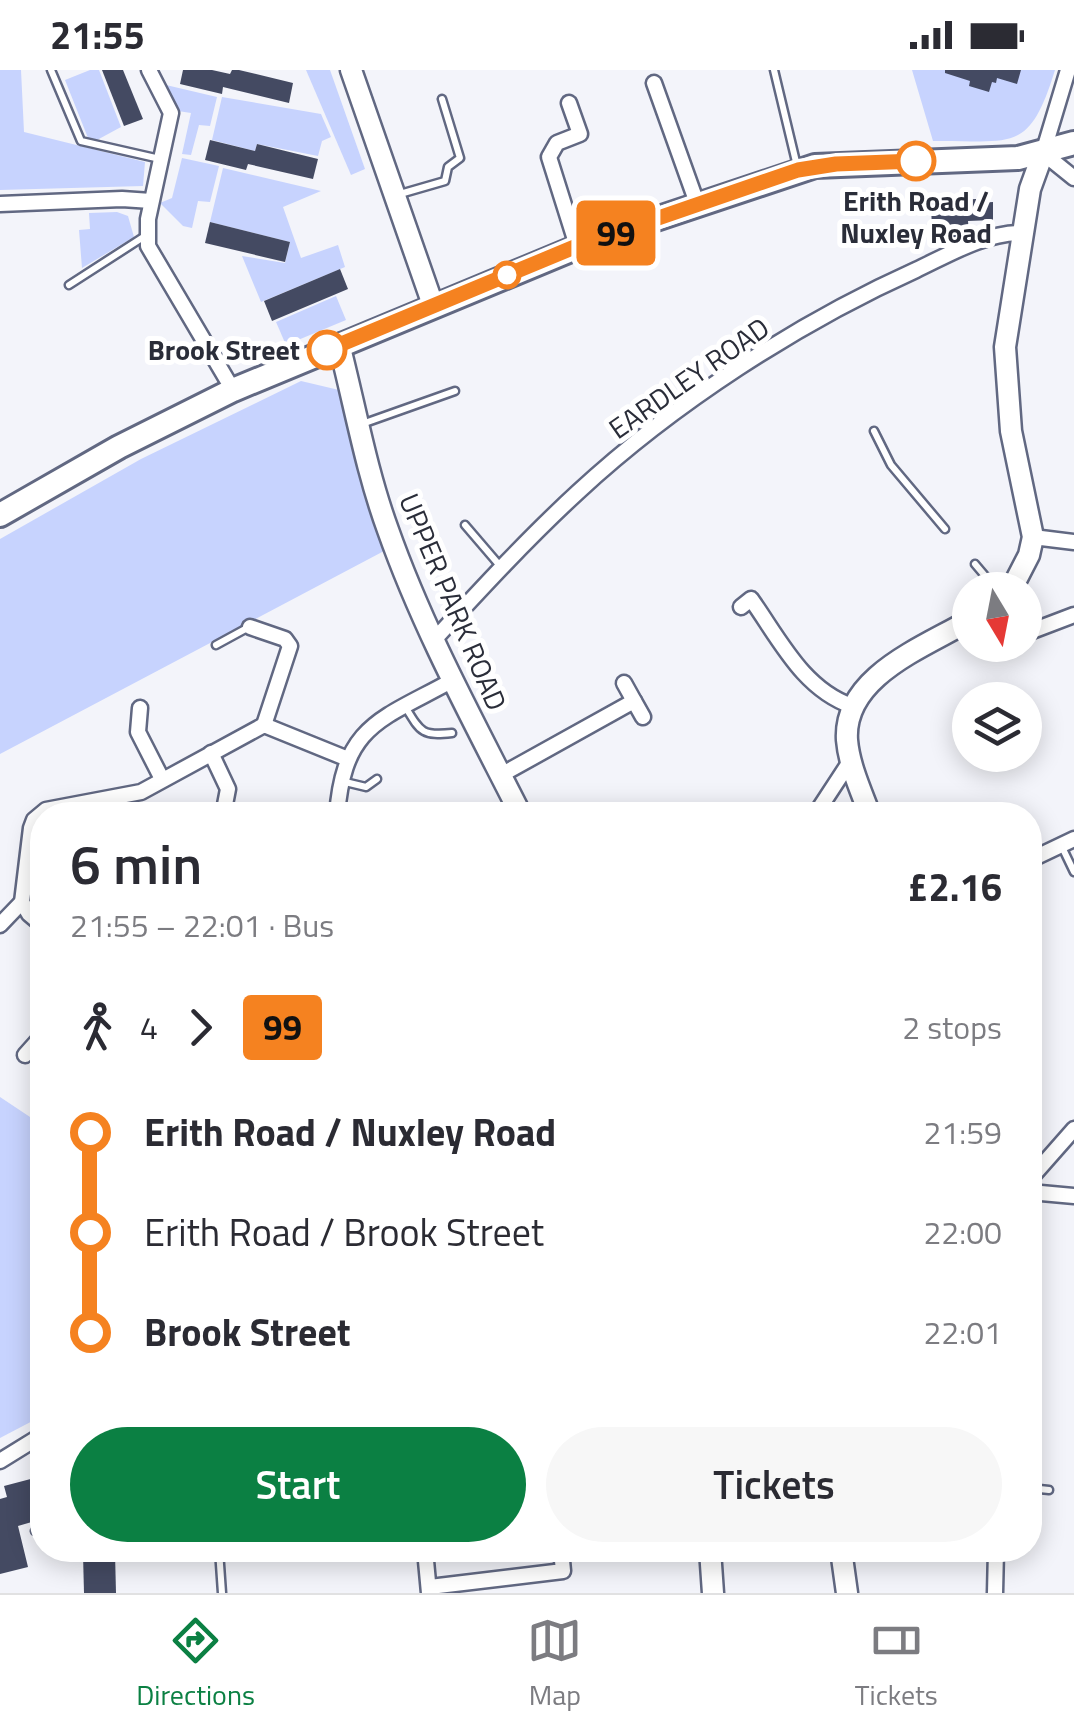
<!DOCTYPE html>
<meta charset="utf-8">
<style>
:root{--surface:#fff;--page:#f7f7f7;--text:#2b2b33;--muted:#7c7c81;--line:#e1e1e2;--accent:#0b8043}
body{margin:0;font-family:"Titillium Web",sans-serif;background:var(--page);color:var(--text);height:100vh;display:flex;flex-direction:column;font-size:38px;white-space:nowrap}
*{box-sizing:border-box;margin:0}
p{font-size:32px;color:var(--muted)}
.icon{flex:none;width:55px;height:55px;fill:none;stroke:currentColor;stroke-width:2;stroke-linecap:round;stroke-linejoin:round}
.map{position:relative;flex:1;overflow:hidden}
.side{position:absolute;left:30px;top:732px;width:1012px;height:760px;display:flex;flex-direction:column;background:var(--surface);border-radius:40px;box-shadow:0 5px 25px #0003}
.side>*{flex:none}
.badge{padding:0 20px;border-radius:8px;font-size:35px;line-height:65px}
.needle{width:65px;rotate:170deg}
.tools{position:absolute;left:952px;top:502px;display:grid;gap:20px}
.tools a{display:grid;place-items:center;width:90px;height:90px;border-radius:50%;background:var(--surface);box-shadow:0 5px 25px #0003;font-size:50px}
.map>.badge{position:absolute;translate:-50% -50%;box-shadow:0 0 0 5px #fff}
.legs{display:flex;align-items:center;gap:15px;height:110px;padding:0 40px;font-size:32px}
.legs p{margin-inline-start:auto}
.overview{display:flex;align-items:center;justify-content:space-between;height:170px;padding:0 40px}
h1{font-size:55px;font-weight:600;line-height:75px}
.primary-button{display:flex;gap:20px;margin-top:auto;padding:20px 40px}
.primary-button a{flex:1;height:115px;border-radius:60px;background:var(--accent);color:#fff;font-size:40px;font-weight:600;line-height:115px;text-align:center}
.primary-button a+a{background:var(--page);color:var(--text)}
ul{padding:0 40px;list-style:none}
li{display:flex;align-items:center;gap:35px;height:100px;font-size:38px}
li i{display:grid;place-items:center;width:15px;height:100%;margin:0 12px;background:currentColor}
li i::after{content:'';width:25px;height:25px;margin:-12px;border:8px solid;border-radius:50%;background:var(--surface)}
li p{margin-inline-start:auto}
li:first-child i{background:linear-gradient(#0000 50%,currentColor 0)}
li:last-child i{background:linear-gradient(currentColor 50%,#0000 0)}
.status{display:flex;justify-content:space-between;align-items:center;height:70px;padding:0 50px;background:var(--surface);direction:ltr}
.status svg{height:28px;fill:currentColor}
.dock{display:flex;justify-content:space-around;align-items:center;height:140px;border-top:2px solid var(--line);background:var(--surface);font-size:28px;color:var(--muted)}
.dock a{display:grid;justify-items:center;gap:5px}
.dock .active{color:var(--accent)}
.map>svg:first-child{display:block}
</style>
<div class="status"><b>21:55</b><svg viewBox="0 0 49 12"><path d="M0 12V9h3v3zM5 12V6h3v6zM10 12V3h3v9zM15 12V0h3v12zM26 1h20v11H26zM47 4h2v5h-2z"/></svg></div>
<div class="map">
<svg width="1074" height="1523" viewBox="0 0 1074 1523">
<rect width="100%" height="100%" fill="#f3f4fa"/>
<!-- green -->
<g fill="#c7d3fe">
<path d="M0,0h21l3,62 121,30 -2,24 -143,4z"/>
<path d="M90,0h9l22,57 -24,13 -9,-2 -23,-58z"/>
<path d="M306,0h24l35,99 -14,6z"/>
<path d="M912,0h143c-26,85 -43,70 -122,71z"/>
<path d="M166,15l51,12 -7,29 -11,-1 -8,30 -9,-1 9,-41 -13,-2z"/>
<path d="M222,27l99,17 10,23 -9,4 -4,15 -61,-12 -2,7 -43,-11z"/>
<path d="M182,88l37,8 -9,36 -12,-1 -6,27 -9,-2 -23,-23 12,-5z"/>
<path d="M223,98l98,23 -38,16 18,51 37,-13 7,22 -84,35 -19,-46 43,7 5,-21 -80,-20z"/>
<path d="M117,142l11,4 6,21 -52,31 -3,-38 11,-1 -1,-16z"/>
<path d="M336,226l10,24 -60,25 -10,-23z"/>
<path d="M301,311l38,9 20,84 25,77 -384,203v-215l141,-80z"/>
<path d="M0,1027l42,28v291l-42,22z"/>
</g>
<!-- building -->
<g fill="#444a62">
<path d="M102,0h21l20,49 -19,7z"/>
<path d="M183,0h29l18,4 2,-4h7l54,13 -4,20 -66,-16 -1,7 -42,-10z"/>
<path d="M945,0h76l-4,14 -20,-6 -1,5 -4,-1 -3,10 -20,-6 1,-5 -25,-8z"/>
<path d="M210,70l45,11 2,-7 61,15 -5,20 -65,-15 -2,6 -41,-10z"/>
<path d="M976,129v4l17,-1v18l-25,1 1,13h-12l-3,6h-18v-11h-4l-1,-23h4v-5z"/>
<path d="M210,152l80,20 -5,20 -80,-19z"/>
<path d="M340,199l8,20 -76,32 -8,-20z"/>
<path d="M42,1406v43l-24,7 10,41 -28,7v-75l7,-2 -3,-11z"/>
<path d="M115,1483l1,40h-32l-1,-39z"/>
</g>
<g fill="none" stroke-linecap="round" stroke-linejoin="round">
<!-- lane casing -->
<g stroke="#616882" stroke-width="11">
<g id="lane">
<path d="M51,0l30,71 79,18"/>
<path d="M774,0l23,96"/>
<path d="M400,124l45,-13 3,-14 12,-9 -18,-59"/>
<path d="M69,215l76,-49"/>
<path d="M362,354l93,-33"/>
<path d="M874,361l17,34 54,64"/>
<path d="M465,455l36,42"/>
<path d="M975,494l22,26"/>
<path d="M216,575l33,-18"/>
<path d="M406,638c15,25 17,28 46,25"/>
<path d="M341,711l25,6 11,-8"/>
<path d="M1062,777l12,25"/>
<path d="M1030,1418l19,2"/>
<path d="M35,1461l7,-1"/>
<path d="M219,1480l3,43"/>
</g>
</g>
<!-- street casing -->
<g stroke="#616882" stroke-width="19">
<g id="street">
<path d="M149,0l22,43 -23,106v27l85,144"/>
<path d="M1068,0l-25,83 31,25"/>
<path d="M654,13l44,123"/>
<path d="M569,33l11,31 -23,9 -8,14 28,89"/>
<path d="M0,134l122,-5 29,2"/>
<path d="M1033,467l41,5"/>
<path d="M741,537l10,-8c29,41 52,90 101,107"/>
<path d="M250,557l35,12 5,7 -26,79"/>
<path d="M1032,561l42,-16"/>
<path d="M434,570c47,-51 94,-102 144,-148 95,-88 220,-169 338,-222 34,-16 68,-37 106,-37"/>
<path d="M624,613l10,18"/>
<path d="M140,638l-2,24 24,47"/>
<path d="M211,683l17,36 -5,26"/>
<path d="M501,705l133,-74 9,16"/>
<path d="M337,745c7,-91 44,-95 116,-135"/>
<path d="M815,745l36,-55"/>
<path d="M1030,790l44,-21"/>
<path d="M0,855l22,-23"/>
<path d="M42,855l-13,-11 -7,-12 9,-74 3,-8 12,-10 95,-18 123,-67 84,34"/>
<path d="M25,985l17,-19"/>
<path d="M1030,1109l44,-50"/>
<path d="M1030,1122l44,4"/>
<path d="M1030,1241h1"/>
<path d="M0,1391l42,-26"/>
<path d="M425,1480l4,43"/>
<path d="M430,1517l133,-16 -2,-21"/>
<path d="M995,1523l1,-43"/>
</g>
</g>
<!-- secondary casing -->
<g stroke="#616882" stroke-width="25">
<g id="secondary">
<path d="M351,0l82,235"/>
<path d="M339,274c16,62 27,126 49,186 35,99 86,192 133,285"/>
<path d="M1011,520l18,-35 4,-18 -22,-106 -6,-84 25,-158 13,-36"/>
<path d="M870,745c-9,-24 -21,-50 -23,-75 -4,-64 78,-93 123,-120"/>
<path d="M710,1480l3,43"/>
<path d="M841,1480l6,43"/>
</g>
</g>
<!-- primary casing -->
<g stroke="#616882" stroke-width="28">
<path id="primary" d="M0,445l119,-68 114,-57 369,-153 213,-71 203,-8 56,-15"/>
</g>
<!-- lane -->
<use href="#lane" stroke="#fff" stroke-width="6"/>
<!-- street -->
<use href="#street" stroke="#fff" stroke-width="14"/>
<!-- secondary -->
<use href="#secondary" stroke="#fff" stroke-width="20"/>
<!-- primary -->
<use href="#primary" stroke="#fff" stroke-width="22"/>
</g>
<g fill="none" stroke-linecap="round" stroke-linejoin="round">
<!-- line-1 casing -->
<g stroke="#fff" stroke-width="22">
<path id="line-1" d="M327,280l250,-104 221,-76 38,-6 80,-3"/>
</g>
<!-- line-1 -->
<use href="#line-1" stroke="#f58220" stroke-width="15"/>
</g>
<!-- markers -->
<g fill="#fff" stroke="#f58220" stroke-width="5">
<circle cx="916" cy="91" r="18"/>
<circle cx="507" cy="205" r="12"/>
<circle cx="327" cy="280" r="18"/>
</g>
<g text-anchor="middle" stroke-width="10" stroke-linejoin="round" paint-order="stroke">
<!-- stop labels -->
<g font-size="28" font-weight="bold" fill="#2a2d39" stroke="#fff">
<text x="916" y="141">Erith Road /<tspan x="916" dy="32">Nuxley Road</tspan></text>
<text x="300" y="290" text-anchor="end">Brook Street</text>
</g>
<!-- street labels -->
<g font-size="28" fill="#2a2d39" stroke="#fff">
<text transform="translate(689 308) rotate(-35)" y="10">EARDLEY ROAD</text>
<text transform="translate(453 532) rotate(67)" y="10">UPPER PARK ROAD</text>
</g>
</g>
</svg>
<div class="tools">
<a><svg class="needle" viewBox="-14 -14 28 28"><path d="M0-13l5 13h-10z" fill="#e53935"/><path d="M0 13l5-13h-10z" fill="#7c7c81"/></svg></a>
<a><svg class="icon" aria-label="layers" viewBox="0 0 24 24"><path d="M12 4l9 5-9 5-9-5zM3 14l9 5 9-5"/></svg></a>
</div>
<b class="badge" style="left:616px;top:163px;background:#f58220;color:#111">99</b>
<section class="side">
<div class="overview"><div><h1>6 min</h1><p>21:55 – 22:01 · Bus</p></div><b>£2.16</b></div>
<div class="legs"><svg class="icon" aria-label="walk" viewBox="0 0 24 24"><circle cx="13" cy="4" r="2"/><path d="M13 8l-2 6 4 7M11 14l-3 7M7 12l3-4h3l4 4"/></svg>4<svg class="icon" aria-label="forward" viewBox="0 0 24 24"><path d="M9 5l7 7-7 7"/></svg><b class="badge" style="background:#f58220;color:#111">99</b><p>2 stops</p></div>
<ul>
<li><i style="color:#f58220"></i><b>Erith Road / Nuxley Road</b><p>21:59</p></li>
<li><i style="color:#f58220"></i><span>Erith Road / Brook Street</span><p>22:00</p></li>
<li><i style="color:#f58220"></i><b>Brook Street</b><p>22:01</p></li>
</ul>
<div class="primary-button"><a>Start</a><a>Tickets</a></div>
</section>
</div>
<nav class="dock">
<a class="active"><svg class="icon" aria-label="directions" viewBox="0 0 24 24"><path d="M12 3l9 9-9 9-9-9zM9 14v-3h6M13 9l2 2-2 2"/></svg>Directions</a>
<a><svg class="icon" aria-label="map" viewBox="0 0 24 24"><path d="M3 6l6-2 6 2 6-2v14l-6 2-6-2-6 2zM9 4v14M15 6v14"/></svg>Map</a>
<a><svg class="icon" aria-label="tickets" viewBox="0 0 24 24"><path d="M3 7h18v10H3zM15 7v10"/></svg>Tickets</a>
</nav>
